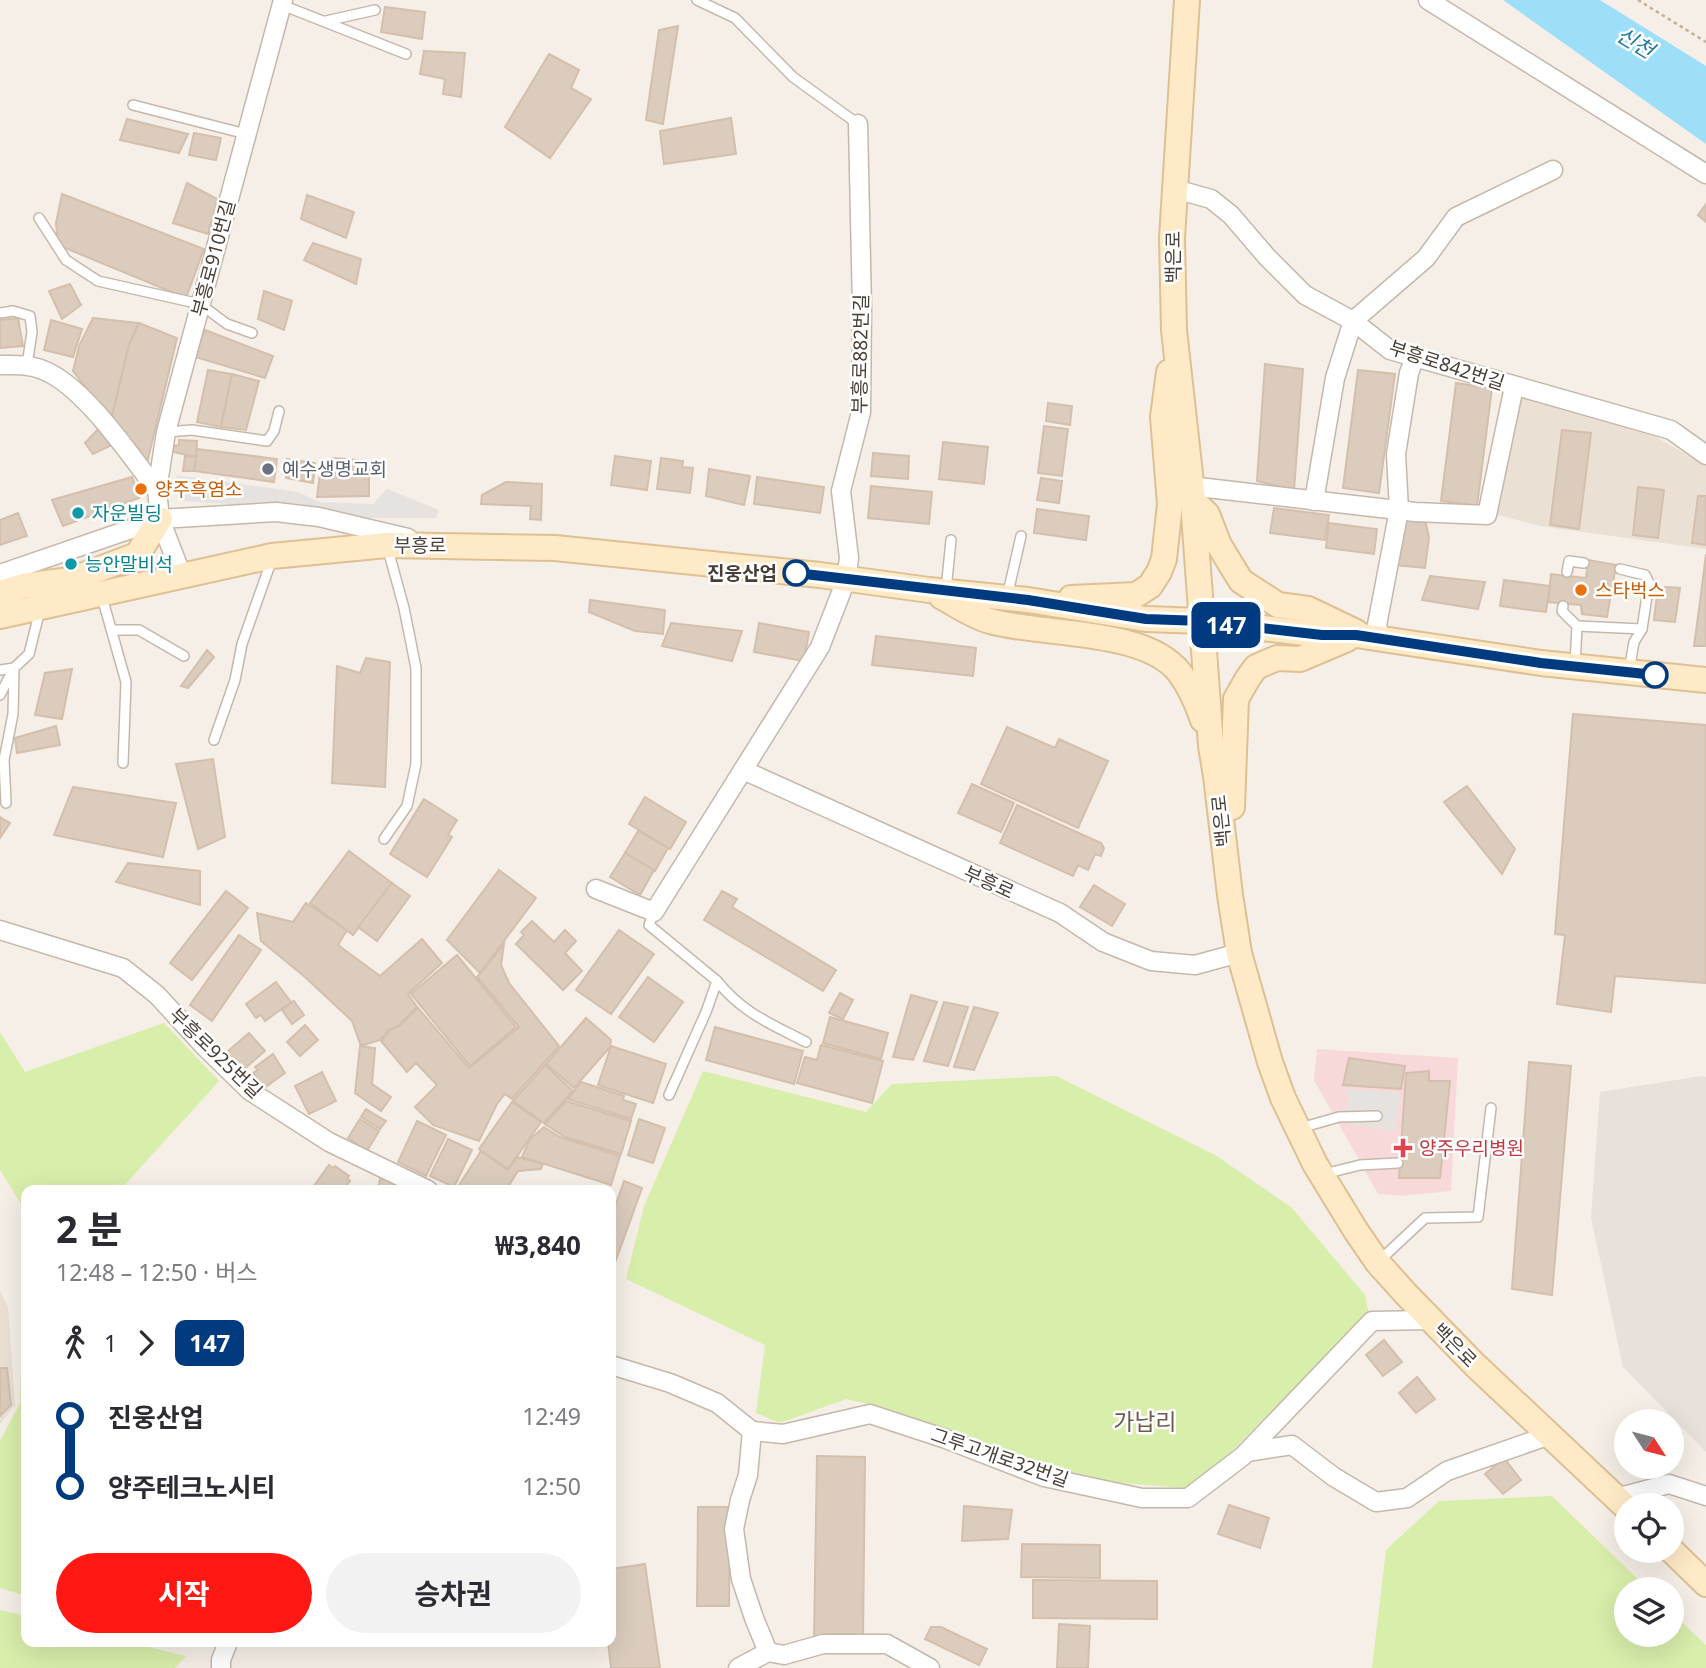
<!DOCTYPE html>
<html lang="ko">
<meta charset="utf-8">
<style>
:root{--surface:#fff;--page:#f2f2f3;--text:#2b2b33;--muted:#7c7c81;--accent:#ff1814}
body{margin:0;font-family:"Noto Sans","Noto Sans KR",sans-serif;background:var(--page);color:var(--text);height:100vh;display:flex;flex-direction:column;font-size:26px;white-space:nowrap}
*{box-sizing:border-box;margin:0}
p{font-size:23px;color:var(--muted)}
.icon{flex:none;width:38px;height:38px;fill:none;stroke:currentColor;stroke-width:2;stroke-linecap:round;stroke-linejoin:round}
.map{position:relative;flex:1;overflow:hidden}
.panel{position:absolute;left:21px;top:1185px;width:595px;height:462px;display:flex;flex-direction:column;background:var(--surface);border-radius:14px;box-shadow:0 7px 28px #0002}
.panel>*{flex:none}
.badge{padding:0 14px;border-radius:10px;font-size:24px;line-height:46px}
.needle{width:46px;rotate:126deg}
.fabs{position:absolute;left:1614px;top:1409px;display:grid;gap:14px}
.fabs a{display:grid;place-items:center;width:70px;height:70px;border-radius:50%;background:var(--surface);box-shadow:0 7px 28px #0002;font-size:35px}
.map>.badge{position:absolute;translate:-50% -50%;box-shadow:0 0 0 4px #fff}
.legs{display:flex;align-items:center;gap:10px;height:77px;padding:0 35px;font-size:23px}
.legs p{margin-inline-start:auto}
.head{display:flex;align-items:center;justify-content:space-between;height:119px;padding:0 35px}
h1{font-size:38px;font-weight:700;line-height:52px}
.button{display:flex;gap:14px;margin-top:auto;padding:14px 35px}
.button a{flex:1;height:80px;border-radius:42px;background:var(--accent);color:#fff;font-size:28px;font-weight:700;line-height:80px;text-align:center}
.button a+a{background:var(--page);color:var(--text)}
ul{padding:0 35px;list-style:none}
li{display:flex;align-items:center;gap:24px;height:70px;font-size:26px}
li i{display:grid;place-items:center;width:10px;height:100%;margin:0 9px;background:currentColor}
li i::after{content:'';width:18px;height:18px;margin:-9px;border:5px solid;border-radius:50%;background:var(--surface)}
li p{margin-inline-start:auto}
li:first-child i{background:linear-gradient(#0000 50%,currentColor 0)}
li:last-child i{background:linear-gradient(currentColor 50%,#0000 0)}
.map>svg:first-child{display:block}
</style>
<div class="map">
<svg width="1706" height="1668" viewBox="0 0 1706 1668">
<rect width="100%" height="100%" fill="#f5efe7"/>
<!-- residential -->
<g fill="#eae0d4">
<path d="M1518,396l136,40 52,29v84l-166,-23 -46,-12z"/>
<path d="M0,1291l8,16 7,98 -15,19z"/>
</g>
<!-- industrial -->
<path fill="#e7e0db" d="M1702,1076l4,1v375l-83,-85 -32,-150 9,-125z"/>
<!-- medical -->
<path fill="#f7d9d9" d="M1317,1049l141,9 -7,133 -50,5 -23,-2 -64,-114z"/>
<!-- green -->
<g fill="#d8eeab">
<path d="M164,1023l55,58 -99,109h-94v22l-26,-42v-138l25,40z"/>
<path d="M703,1071l163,41 26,-28 164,-8 159,79 76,52 74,88 4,20 -138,137 -46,36 -90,-7 -56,-12 -155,-61 -38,-9 -66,24 -24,-10 9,-68 -139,-66 18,-73z"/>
<path d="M26,1227v369l-26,-8v-147l20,-38z"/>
<path d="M1552,1496l96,93h-22v45h45v-22l35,33v23h-334l14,-118 53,-49z"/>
<path d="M0,1610l26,6v26h102l58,14 -11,12h-175z"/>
</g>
<!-- parking -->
<g fill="#e6e2df">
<path d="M176,475l122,17 22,10 53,2 14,-15 52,21 -3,8h-96l-33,-9 -125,-8z"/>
<path d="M1348,1089l52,4 -5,38 -47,-7z"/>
</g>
<!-- water -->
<path fill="#9ddff8" d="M1503,0h97l106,66v78z"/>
<!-- building -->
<g fill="#dbccbe" stroke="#d4bfad" stroke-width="2">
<path d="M385,7l40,5 -3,27 -41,-7z"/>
<path d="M678,26l-15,98 -17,-4 13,-90z"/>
<path d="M424,51l41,2 -4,44 -18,-3 2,-15 -25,-5z"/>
<path d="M549,54l30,16 -8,18 20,11 -41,59 -45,-31z"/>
<path d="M731,118l5,36 -72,10 -4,-33z"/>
<path d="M127,119l61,15 -9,19 -59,-13z"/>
<path d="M194,133l27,5 -5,22 -27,-5z"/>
<path d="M187,183l30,16 -9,35 -35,-11z"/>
<path d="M62,194l142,55 -18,49 -128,-53 -2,-22z"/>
<path d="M307,195l47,17 -8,26 -45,-19z"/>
<path d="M1706,204v18l-8,-7z"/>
<path d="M313,243l48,16 -5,25 -52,-24z"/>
<path d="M70,284l11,21 -19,14 -13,-28z"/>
<path d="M264,291l28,10 -8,29 -26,-11z"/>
<path d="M18,318l5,28 -23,2v-28z"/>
<path d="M93,318l46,5 -10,22 -18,75 -38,-49 6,-25z"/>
<path d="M51,320l31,9 -9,28 -29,-7z"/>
<path d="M139,323l38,15 -30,125 -36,-43 18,-75z"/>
<path d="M205,330l68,26 -8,22 -73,-22z"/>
<path d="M1265,364l38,5 -9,121 -37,-9z"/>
<path d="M208,370l24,4 -11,53 -24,-5z"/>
<path d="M1358,370l37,4 -16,119 -36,-5z"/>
<path d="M232,374l27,7 -13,49 -25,-3z"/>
<path d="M1456,383l36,5 -15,118 -36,-5z"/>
<path d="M1048,403l24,3 -2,19 -24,-4z"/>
<path d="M1044,426l24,3 -6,47 -24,-3z"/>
<path d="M98,429l14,16 -19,9 -8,-11z"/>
<path d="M1562,430l29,3 -12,96 -29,-4z"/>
<path d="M179,440l18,1 -1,16 -23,-5v-6l6,-1z"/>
<path d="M943,442l45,5 -4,37 -45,-5z"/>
<path d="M197,449l80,10 -3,23 -80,-11z"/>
<path d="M873,453l36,3 -1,23 -37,-3z"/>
<path d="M185,456l11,1 -2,14h-11z"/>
<path d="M615,456l36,5 -4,29 -36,-5z"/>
<path d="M332,458l37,3v35l-52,1 4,-31 7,1z"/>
<path d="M661,458l22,3 -1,6 11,1 -3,25 -33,-4z"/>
<path d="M287,459l28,4 -2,20 -27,-5z"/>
<path d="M709,469l41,7 -6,29 -38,-9z"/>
<path d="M132,477l7,21 -76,28 -11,-26z"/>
<path d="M757,477l67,10 -4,26 -66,-9z"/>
<path d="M1041,478l21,3 -3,22 -22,-3z"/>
<path d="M506,482l36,2 -1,36 -11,-1 1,-13 -50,-2 1,-9z"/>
<path d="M871,486l61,6 -3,32 -61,-6z"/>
<path d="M1638,487l26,3 -6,48 -25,-3z"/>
<path d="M1698,496h8v49l-14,-2z"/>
<path d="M1274,508l55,7 -4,25 -55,-7z"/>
<path d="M1037,509l52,7 -3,24 -52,-7z"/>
<path d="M18,513l9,23 -27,9v-25z"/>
<path d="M1403,516l22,3 4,19 -4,30 -29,-3z"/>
<path d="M1329,523l48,6 -3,25 -48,-6z"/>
<path d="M1706,554v92h-12l6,-44z"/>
<path d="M1588,560l28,5 -9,52 -25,-3 -1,-9 -33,-3 3,-28 35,4z"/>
<path d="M1430,576l55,6 -7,27 -56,-9z"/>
<path d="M1504,580l46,6 -4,26 -46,-6z"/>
<path d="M1665,587l15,1 -5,34 -21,-2 3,-26 7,1z"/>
<path d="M590,600l75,10 -2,24 -28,-3 -46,-19z"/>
<path d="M671,623l71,8 -10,30 -70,-15z"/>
<path d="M759,623l50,9 -5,29 -50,-9z"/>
<path d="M876,636l100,12 -3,28 -101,-11z"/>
<path d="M207,650l7,7 -26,31 -7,-2z"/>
<path d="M366,658l24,4 -5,125 -53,-4 5,-117 23,7z"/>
<path d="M72,669l-10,50 -27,-4 10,-42z"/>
<path d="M1573,714l133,11v258l-91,-7 -4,36 -54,-8 8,-69 -10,-1z"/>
<path d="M56,726l4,19 -43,8 -2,-15z"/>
<path d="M1007,727l48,21 4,-9 49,22 -30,67 -97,-44z"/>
<path d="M213,759l12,78 -27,12 -22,-85z"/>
<path d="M972,784l42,19 -13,29 -43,-19z"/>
<path d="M1467,786l48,63 -13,25 -58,-72z"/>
<path d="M73,787l103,16 -13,54 -109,-22z"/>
<path d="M645,797l41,25 -16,27 -41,-25z"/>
<path d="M424,799l33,21 -9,15 4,2 -25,40 -37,-23z"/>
<path d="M1017,805l84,38 3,5 -3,8 -6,-2 -7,16 -10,-5 -5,11 -73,-33z"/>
<path d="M0,817l10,6 -10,15z"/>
<path d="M638,831l30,17 -13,23 -30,-18z"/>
<path d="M349,851l43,32 -39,52 -43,-32z"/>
<path d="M625,853l29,17 -14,25 -30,-18z"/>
<path d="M128,863l72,8v34l-84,-23z"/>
<path d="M499,870l37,28 -56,75 -33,-33z"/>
<path d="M392,883l18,13 -33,45 -19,-14z"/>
<path d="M1094,885l31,19 -13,22 -32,-19z"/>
<path d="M226,891l22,17 -56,72 -22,-17z"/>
<path d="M722,891l15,8 -5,8 104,63 -13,21 -119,-71z"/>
<path d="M306,903l41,27 -9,15 42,31 42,-37 20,24 -34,31 9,13 -19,19 -9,4 -9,10 -19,6 -9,-25 -47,-44 -44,-36 -4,-28 36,9z"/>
<path d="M532,921l22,21 11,-12 11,11 -11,12 17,18 -19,19 -47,-46 8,-9 -3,-3z"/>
<path d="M619,930l35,24 -43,60 -35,-24z"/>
<path d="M239,935l22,15 -49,71 -22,-16z"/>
<path d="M504,944l-3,21 8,18 50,63 -47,53 -7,-5 -8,10 -18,37 -46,-16 -18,-18 22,-22 -21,-22 -9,9 -26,-31 9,-11 9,-4 19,-18 51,60 50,-41 -42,-50z"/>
<path d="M457,955l59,72 -46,39 -59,-72z"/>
<path d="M648,977l35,25 -29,40 -35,-25z"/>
<path d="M276,982l15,20 -26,19 -4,-6 -5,3 -10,-14z"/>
<path d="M840,993l13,7 -10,19 -14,-6z"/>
<path d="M911,995l26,7 -24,58 -20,-3z"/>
<path d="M294,1001l10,14 -12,9 -10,-14z"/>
<path d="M944,1002l24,5 -20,59 -24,-5z"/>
<path d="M974,1007l24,6 -24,57 -20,-3z"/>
<path d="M830,1017l58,16 -7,26 -58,-16z"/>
<path d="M586,1018l25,22 -1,7 -36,41 -28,-24z"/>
<path d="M305,1025l13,15 -18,16 -13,-14z"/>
<path d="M715,1027l88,24 -9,33 -88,-24z"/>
<path d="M249,1033l16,18 -22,19 -16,-18z"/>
<path d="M821,1045l62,16 -11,42 -75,-20 8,-26 12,3z"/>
<path d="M360,1046l15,2 -3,36 19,13 -10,14 -26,-18z"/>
<path d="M611,1046l55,18 -13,39 -55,-18z"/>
<path d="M273,1054l12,19 -21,15 -11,-15 5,-3 -3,-3z"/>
<path d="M1349,1058l56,8 -4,23 -58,-4z"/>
<path d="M1529,1062l42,4 -19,229 -40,-6z"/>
<path d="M545,1065l28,26 -29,32 -31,-22z"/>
<path d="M1429,1071v10h21l-10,97h-41l7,-105z"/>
<path d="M322,1072l14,29 -27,13 -14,-28z"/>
<path d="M581,1082l43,14 -1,4 13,4 -5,15 -63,-20z"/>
<path d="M566,1101l65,20 -10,33 -56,-17 -20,-13z"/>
<path d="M512,1102l29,20 -33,47 -29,-20z"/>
<path d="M366,1109l20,12 -6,8 -19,-12z"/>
<path d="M360,1119l19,12 -12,20 -19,-13z"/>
<path d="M639,1119l26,9 -12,35 -25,-8z"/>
<path d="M417,1121l29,14 -20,41 -28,-14z"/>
<path d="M544,1127l16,10 60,19 -9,29 -89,-28 8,-18z"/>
<path d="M448,1139l24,11 -18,37 -24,-11z"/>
<path d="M481,1151l27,19 9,-13 26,7 -2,5 -23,2 -12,19 -9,-2 -1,2h-40z"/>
<path d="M329,1165l4,3 2,-2 14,10 -2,2 3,3 -7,9h-32z"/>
<path d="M381,1174l23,7v9h-26z"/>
<path d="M624,1181l18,7 -30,83 -1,-53z"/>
<path d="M1384,1340l18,22 -19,14 -17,-21z"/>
<path d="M0,1368h7l4,37 -11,11z"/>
<path d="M1417,1377l18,22 -19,14 -17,-20z"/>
<path d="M817,1456l48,1 -2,181h-49z"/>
<path d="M1504,1458l17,22 -18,14 -18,-20z"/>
<path d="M1229,1505l40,13 -9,30 -42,-14z"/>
<path d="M964,1506l48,4 -4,29 -46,2z"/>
<path d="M698,1507h32l-1,99h-32z"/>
<path d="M1022,1544l78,1v33l-79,-1z"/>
<path d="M645,1564l15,104h-49l-3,-26h3v-73z"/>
<path d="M1033,1580l124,1v38l-124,-1z"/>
<path d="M1059,1624l31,2 -2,42h-31z"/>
<path d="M931,1627h10l46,22 -8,16 -54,-26z"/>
</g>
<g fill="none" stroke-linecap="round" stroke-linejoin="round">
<!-- lane casing -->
<g stroke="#c5b8ab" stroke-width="12">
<g id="lane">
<path d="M697,0l38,18 58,59 65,47"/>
<path d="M282,5l124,49"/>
<path d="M326,21l49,-11"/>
<path d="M133,105l113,29"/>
<path d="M39,218l27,42 32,21 102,23 27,20 25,9"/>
<path d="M0,313l13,-2 17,5 2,16 -5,33"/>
<path d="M166,432l26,-2 75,11 7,-10 5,-20"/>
<path d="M1620,569l25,6 4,8 -7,46 -8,13 -5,29"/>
<path d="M1567,572l2,-11 15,2"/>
<path d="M946,590l5,-50"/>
<path d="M102,597l24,85 -3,81"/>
<path d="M1007,597l14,-61"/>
<path d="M1563,606l-1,5 15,15 -2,39"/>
<path d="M1577,626l65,3"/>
<path d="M112,630h27l45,26"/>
<path d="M0,670l14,-2 -1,46 -9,46 2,43"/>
<path d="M0,695l14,-27 15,-14 11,-44"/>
<path d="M214,740l21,-60 7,-36 30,-85"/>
<path d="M384,839l23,-33 9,-42v-96l-12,-60 -17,-62"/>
<path d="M654,912l-5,13 68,56 -11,31 -37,83"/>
<path d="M717,981c26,32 52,42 89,61"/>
<path d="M1300,1128l39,-11 38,-1"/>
<path d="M1324,1174l36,-9 38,-2"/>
<path d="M1379,1261l46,-43 53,-1 13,-109"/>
</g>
</g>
<!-- street casing -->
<g stroke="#c5b8ab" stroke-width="21">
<g id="street">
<path d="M1428,0l278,174"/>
<path d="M1553,170l-97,47 -30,41 -73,63 37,29 281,80 35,25"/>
<path d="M1175,189l36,10 20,16 36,42 38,38 48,26 -18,57 -21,123"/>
<path d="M0,365c15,0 29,-1 43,5 41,16 87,85 114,120"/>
<path d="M1190,486l225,26 72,3 27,-128"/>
<path d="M0,574l160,-55 116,-7 43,5 89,21"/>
<path d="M182,576l-22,-57 -3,-29 9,-58 117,-432"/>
<path d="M1380,639l-3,-14 22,-115 -3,-56 13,-81 6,-16"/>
<path d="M743,770l317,143 43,29 48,19 44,4 44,-12"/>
<path d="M596,889l58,23 166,-265 26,-67 3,-22 -8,-67 20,-79 1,-104 -4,-184"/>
<path d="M0,930l123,38 34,27 46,50 47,46 79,51 99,48"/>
<path d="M611,1365l59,18 47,20 35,28 -4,44 -8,25 -6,29 7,50 13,39 14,34 16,3 39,-11h64l43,24"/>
<path d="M752,1431l31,3 87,-20 76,25 98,38 98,21h46l55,-42 129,-135 59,-1"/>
<path d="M1247,1452l45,-7 42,32 42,25 31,-4 40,-27 103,-36"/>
<path d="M1616,1498l53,-14 37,12"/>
<path d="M221,1668v-8l7,-18"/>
<path d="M738,1668l30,-16"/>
</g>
</g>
<!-- secondary casing -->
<g stroke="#ddc093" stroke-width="28">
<g id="secondary">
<path d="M1187,0l-15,238 2,92 19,171 18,245 5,30 14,119 9,58 31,109 13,36 32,66 41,67 22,32 27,30 70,72 151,142"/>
<path d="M1195,503l12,11 12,31 22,36 37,24 30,4 48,23"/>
<path d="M0,593l23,-7 47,-6 67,-25 23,-36"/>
<path d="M942,597c15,8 32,20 48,24 52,15 154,7 189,51 11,14 18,31 24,48"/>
<path d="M1071,598l65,-3 14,-9 9,-14 5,-13 6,-55 -7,-87 6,-45"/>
<path d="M0,616l272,-60 115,-11 168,3 265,27 109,15 99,10 118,19 56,2 120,14h34l185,28 165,17"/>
<path d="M1232,807l4,-108 12,-21 8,-11 21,-9 23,1 47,-20"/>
<path d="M1671,1550l35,34"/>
</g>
</g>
<!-- path -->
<path stroke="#c5af98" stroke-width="2.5" stroke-dasharray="3.5 3.5" stroke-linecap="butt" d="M1638,0l68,42"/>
<!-- lane -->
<use href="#lane" stroke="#fff" stroke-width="9"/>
<!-- street -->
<use href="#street" stroke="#fff" stroke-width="18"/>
<!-- secondary -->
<use href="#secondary" stroke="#ffeac7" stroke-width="24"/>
</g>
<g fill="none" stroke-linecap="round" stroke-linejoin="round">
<!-- line-1 casing -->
<g stroke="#fff" stroke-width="16">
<path id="line-1" d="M796,573l232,27 118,19 56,2 120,14h34l185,28 114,12"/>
</g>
<!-- line-1 -->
<use href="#line-1" stroke="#003b80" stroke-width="10"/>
</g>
<!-- markers -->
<circle fill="#6b7280" stroke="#fff" stroke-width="2.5" cx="268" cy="469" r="7"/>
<g fill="#e8710a" stroke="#fff" stroke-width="2.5">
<circle cx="141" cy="489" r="7"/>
<circle cx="1581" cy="590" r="7"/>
</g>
<g fill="#0f9aa8" stroke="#fff" stroke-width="2.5">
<circle cx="78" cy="513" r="7"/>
<circle cx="71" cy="564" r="7"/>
</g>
<g fill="#fff" stroke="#003b80" stroke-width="3.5">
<circle cx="796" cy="573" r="12"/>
<circle cx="1655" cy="675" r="12"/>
</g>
<path fill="#e0444e" stroke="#fff" stroke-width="2.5" d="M1399.5 1137.5h7v7h7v7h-7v7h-7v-7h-7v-7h7z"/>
<g text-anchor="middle" stroke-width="5" stroke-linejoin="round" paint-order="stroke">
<!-- street labels -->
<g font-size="19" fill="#493e35" stroke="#fff">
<text transform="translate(1173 257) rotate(-90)" y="7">백은로</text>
<text transform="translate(213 258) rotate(-75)" y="7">부흥로910번길</text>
<text transform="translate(860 354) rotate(-89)" y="7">부흥로882번길</text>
<text transform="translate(1447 365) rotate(18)" y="7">부흥로842번길</text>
<text x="420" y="552">부흥로</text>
<text transform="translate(1221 821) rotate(-96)" y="7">백은로</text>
<text transform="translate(989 882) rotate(24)" y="7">부흥로</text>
<text transform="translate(216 1053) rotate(44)" y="7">부흥로925번길</text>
<text transform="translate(1455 1345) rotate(45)" y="7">백은로</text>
<text transform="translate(1000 1457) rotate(19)" y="7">그루고개로32번길</text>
</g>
<!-- worship labels -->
<g font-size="19" fill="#5b616d" stroke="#fff" text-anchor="start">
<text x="282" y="476">예수생명교회</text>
</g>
<!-- food labels -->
<g font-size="19" fill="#c56008" stroke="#fff" text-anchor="start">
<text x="155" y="496">양주흑염소</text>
<text x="1595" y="597">스타벅스</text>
</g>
<!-- culture labels -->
<g font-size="19" fill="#0d838f" stroke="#fff" text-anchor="start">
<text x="92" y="520">자운빌딩</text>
<text x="85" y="571">능안말비석</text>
</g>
<!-- stop labels -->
<g font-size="19" font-weight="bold" fill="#493e35" stroke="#fff" text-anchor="end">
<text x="777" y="580">진웅산업</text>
</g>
<!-- health labels -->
<g font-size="19" fill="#be3a42" stroke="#fff" text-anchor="start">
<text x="1419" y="1155">양주우리병원</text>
</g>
<!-- water labels -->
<g font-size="21" font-style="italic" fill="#1f799e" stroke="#fff">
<text transform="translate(1635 43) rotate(31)" y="7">신천</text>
</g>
<!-- quarter labels -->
<g font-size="23" fill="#6d5b4b" stroke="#fff">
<text x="1145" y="1430">가납리</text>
</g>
</g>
</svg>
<div class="fabs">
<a><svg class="needle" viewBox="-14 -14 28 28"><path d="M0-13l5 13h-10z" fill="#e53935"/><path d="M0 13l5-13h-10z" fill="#7c7c81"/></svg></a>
<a><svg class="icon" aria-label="locate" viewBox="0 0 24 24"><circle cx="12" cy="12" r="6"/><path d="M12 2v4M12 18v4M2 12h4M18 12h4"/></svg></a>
<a><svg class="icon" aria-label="layers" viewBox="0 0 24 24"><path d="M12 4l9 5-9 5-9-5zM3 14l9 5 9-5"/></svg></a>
</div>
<b class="badge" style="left:1226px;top:625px;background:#003b80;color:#fff">147</b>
<section class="panel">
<div class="head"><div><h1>2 분</h1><p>12:48 – 12:50 · 버스</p></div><b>₩3,840</b></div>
<div class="legs"><svg class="icon" aria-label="walk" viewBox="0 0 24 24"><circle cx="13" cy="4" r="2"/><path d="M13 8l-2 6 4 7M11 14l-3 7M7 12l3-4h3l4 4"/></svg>1<svg class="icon" aria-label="forward" viewBox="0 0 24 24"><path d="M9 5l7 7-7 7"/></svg><b class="badge" style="background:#003b80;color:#fff">147</b></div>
<ul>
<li><i style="color:#003b80"></i><b>진웅산업</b><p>12:49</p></li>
<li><i style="color:#003b80"></i><b>양주테크노시티</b><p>12:50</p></li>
</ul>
<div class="button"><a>시작</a><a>승차권</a></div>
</section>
</div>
